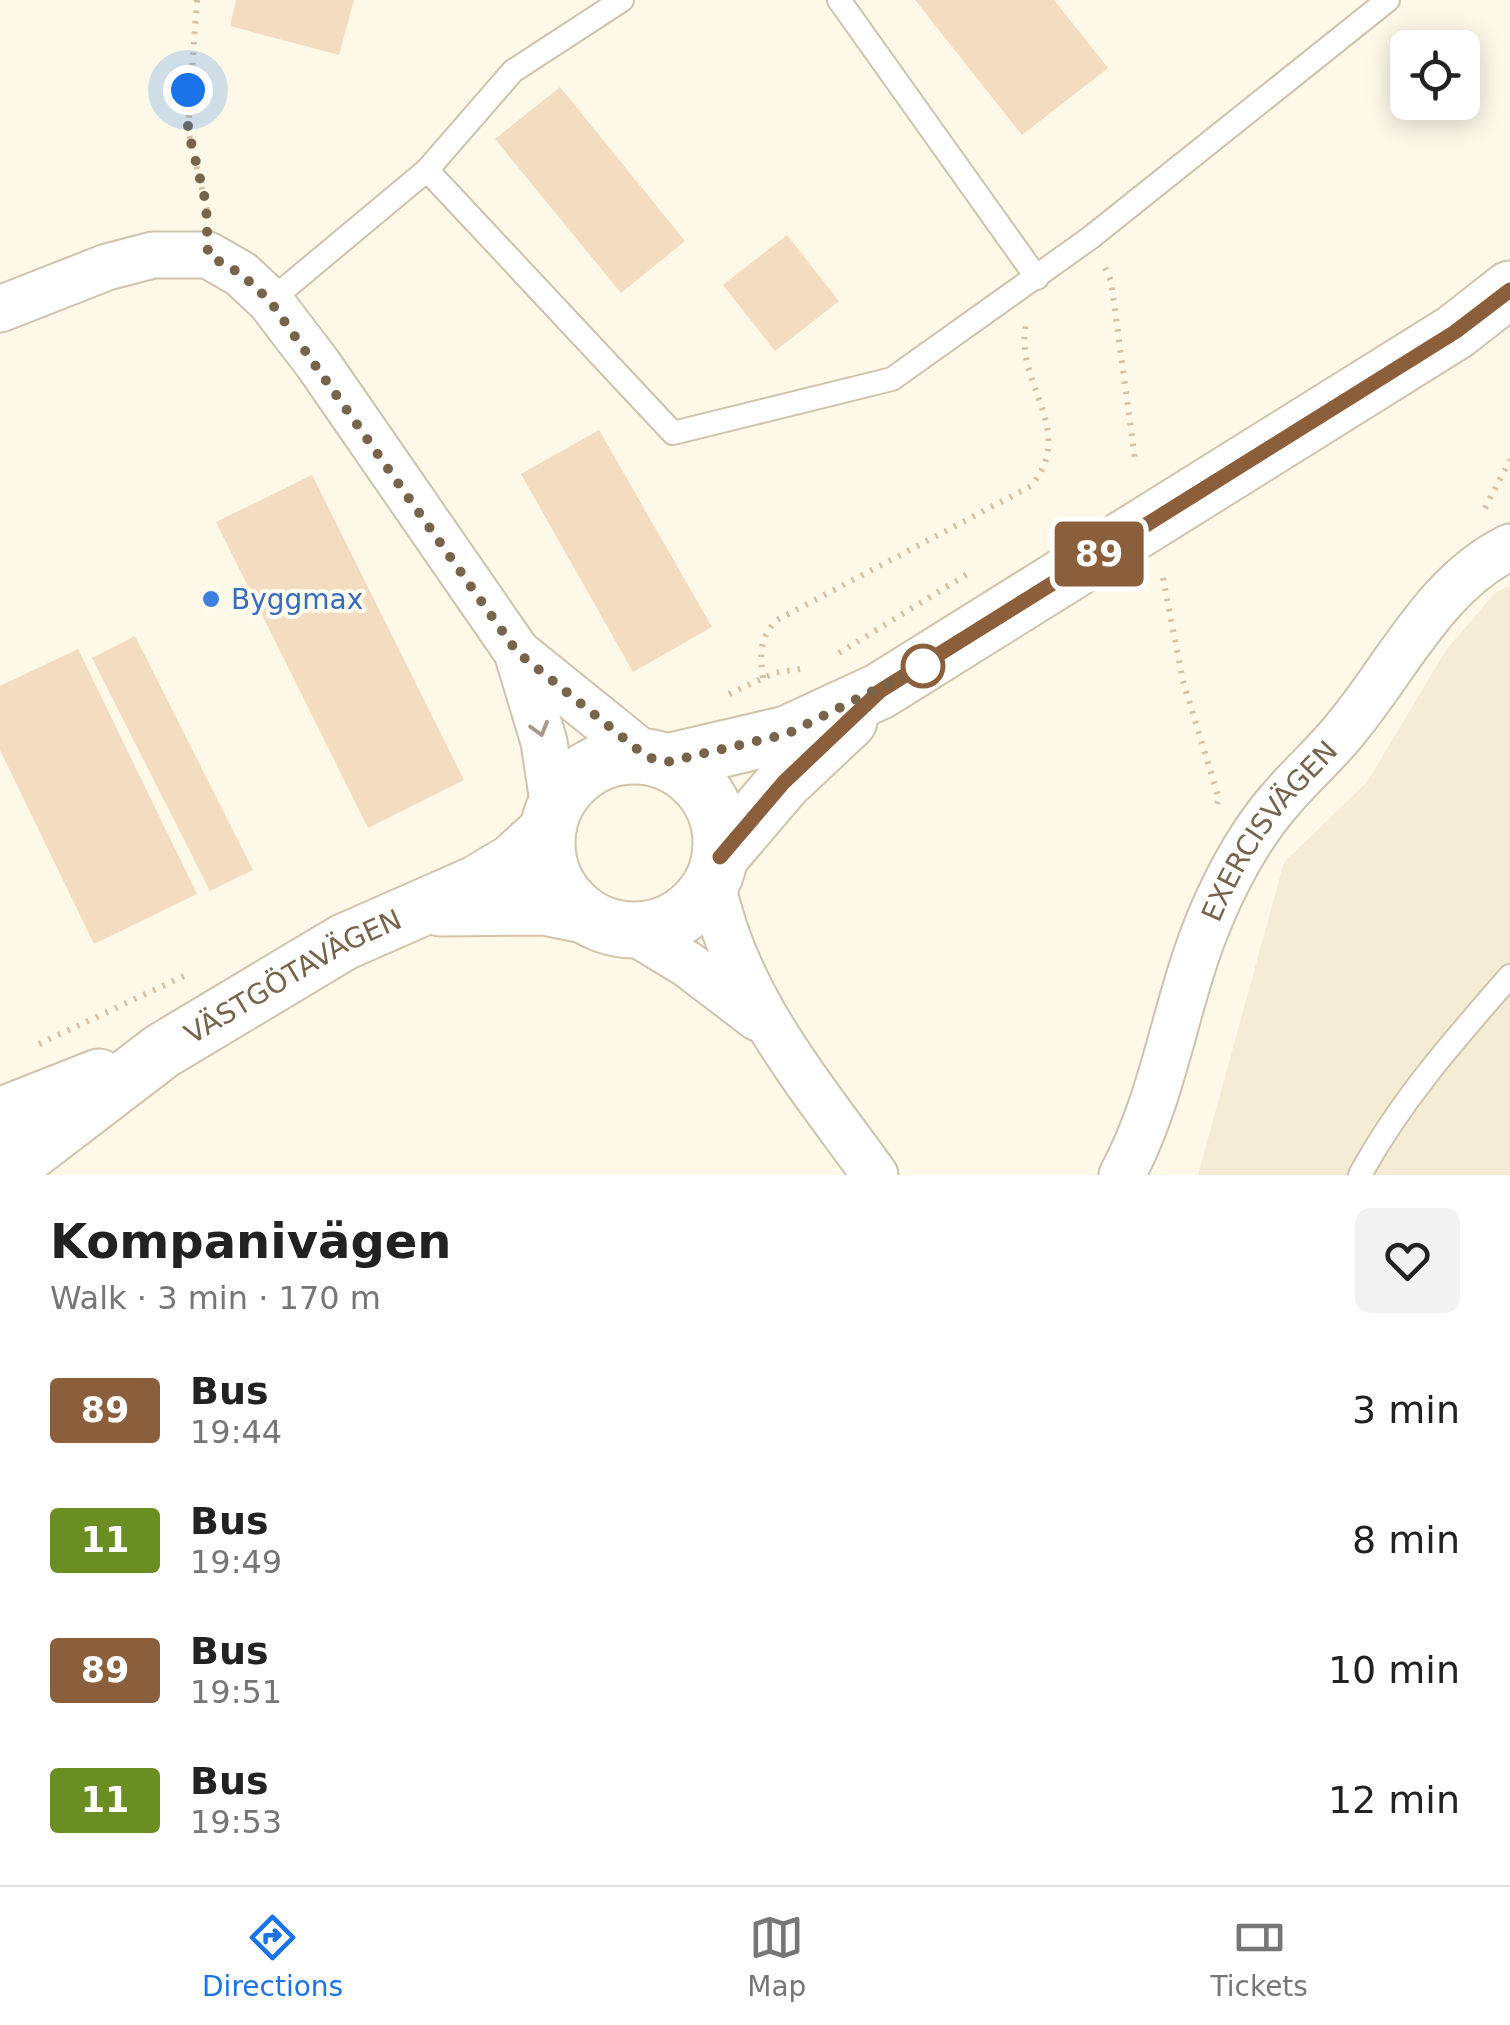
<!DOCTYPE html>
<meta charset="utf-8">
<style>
:root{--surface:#fff;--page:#f2f2f2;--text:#222;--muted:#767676;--line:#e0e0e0;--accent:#1a73e8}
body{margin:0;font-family:"DejaVu Sans",sans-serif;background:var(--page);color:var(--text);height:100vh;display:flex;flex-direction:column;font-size:38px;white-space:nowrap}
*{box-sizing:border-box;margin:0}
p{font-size:32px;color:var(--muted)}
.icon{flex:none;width:55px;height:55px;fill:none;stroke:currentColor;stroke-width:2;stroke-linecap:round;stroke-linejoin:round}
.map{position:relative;height:1175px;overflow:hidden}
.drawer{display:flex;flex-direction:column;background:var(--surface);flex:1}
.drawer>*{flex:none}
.badge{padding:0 20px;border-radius:8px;font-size:35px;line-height:65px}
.buttons{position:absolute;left:1390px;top:30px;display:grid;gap:20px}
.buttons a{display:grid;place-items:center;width:90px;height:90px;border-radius:15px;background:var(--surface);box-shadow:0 5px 25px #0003;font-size:50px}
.you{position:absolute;width:50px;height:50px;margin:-25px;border:8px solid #fff;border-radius:50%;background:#1a73e8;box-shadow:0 0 0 15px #1a73e833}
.map>.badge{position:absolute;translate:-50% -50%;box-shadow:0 0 0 5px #fff}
.round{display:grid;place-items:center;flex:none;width:105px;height:105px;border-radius:15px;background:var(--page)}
.summary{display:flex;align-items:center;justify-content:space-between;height:170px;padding:0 50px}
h1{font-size:48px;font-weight:600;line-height:75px}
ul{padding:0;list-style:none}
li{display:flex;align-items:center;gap:30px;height:130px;padding:0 50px}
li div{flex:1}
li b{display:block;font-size:38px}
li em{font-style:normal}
li .badge{min-width:110px;font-weight:700;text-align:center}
.tab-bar{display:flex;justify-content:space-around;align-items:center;height:140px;border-top:2px solid var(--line);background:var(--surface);font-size:28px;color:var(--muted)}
.tab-bar a{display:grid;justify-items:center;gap:5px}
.tab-bar .active{color:var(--accent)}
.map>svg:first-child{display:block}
</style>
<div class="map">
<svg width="1510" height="1175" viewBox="0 0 1510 1175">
<rect width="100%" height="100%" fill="#fdf8e8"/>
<!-- residential -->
<path fill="#f5ecd6" d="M1510,586v589h-312l86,-313 83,-80 79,-132 50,-58z"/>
<!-- building -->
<g fill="#f3dcbf">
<path d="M236,0h118l-15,55 -109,-29z"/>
<path d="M915,0h139l54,68 -86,67z"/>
<path d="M560,87l125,154 -64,52 -126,-154z"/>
<path d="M787,235l52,66 -64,50 -52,-66z"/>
<path d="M599,430l113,197 -79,45 -112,-198z"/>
<path d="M312,475l152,305 -96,48 -152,-306z"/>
<path d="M135,636l118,234 -43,21 -118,-233z"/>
<path d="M78,649l119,245 -103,50 -94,-194v-64z"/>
</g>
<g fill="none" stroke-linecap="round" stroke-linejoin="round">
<!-- lane casing -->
<g stroke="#cfc2ad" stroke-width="26">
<g id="lane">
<path d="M839,0l198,278"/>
<path d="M427,170l86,-99 109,-71"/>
<path d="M270,301l157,-131 246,263 219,-54 198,-141 298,-238"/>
<path d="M1360,1175c40,-74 95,-136 150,-199"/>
</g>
</g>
<!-- street casing -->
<g stroke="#cfc2ad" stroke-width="49">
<g id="street">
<path d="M0,309l107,-42 46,-12h55l33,19 29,27 48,63 199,288 130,105"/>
<path d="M517,652l27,90 10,66"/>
<path d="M712,882c22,114 97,201 163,293"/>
<path d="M631,930l56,34 71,54"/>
<path id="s1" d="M1122,1175c44,-82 53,-174 89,-259 17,-40 41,-84 70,-117 21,-25 47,-47 67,-73 50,-61 88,-143 162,-179"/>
</g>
</g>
<!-- secondary casing -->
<g stroke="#d2c3ab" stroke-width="59">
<g id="secondary">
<circle cx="634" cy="843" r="87"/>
<path d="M667,762l120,-28 93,-43 575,-359 55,-43"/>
<path d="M720,857l64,-75 65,-61"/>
<path d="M440,908l105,-1 39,8"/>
<path d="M0,1116l99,-39"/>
<path id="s2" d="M0,1175l162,-124 182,-109 132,-58 37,-22 35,-32"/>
</g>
</g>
<!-- path -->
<g stroke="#d8c0a2" stroke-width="6" stroke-dasharray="2.5 8" stroke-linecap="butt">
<path d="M197,0l-9,130 20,84"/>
<path d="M1105,268l6,13 24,178"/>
<path d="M1485,508l25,-48"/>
<path d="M1163,578l20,103 36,118 -4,10"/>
<path d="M839,653l130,-80"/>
<path d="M763,678c-3,-24 -4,-40 14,-58l254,-134c47,-57 -17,-100 -5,-162"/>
<path d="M729,694l45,-21 32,-5"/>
<path d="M39,1044l147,-69"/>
</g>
<!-- lane -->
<use href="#lane" stroke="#fff" stroke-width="22"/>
<!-- street -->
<use href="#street" stroke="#fff" stroke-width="45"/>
<!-- secondary -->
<use href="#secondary" stroke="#fff" stroke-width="55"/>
</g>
<!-- one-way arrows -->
<defs><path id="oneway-chevron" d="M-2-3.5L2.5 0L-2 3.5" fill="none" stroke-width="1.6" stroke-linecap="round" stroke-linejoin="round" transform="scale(2.5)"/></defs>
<use stroke="#a79a8a" href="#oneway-chevron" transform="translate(540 729) rotate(74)"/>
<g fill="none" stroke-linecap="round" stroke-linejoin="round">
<!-- line casing -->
<g stroke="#fff" stroke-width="22">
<path id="line" d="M720,857l64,-75 96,-91 575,-359 55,-42"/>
</g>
<!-- line -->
<use href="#line" stroke="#8b5e3c" stroke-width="15"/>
<!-- walk -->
<path stroke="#78634b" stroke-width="10" stroke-dasharray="0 18" d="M188,90v40l18,73 2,52 33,19 29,27 247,351 130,105 20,5 120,-28 136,-68"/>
</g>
<!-- markers -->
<circle fill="#3f7fe0" stroke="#fffbef" stroke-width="4" cx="211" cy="599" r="10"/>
<circle fill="#fff" stroke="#8b5e3c" stroke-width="5" cx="923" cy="666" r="20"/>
<g text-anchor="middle" stroke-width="8" stroke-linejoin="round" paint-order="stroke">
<!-- shop labels -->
<g font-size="28" fill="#366cbe" stroke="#fffbef" text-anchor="start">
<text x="231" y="609">Byggmax</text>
</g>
<!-- street labels -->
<g font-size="28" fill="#78634b" stroke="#fffbef">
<text dy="10" stroke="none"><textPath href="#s1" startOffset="378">EXERCISVÄGEN</textPath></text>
<text dy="10" stroke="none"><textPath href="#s2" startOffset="355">VÄSTGÖTAVÄGEN</textPath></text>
</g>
</g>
</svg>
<div class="buttons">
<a><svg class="icon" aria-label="locate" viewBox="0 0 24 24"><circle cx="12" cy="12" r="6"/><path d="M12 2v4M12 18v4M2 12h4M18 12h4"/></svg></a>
</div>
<div class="you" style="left:188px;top:90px"></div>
<b class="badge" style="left:1099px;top:554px;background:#8b5e3c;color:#fff">89</b>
</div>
<section class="drawer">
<div class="summary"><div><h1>Kompanivägen</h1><p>Walk · 3 min · 170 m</p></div><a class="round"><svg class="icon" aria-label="heart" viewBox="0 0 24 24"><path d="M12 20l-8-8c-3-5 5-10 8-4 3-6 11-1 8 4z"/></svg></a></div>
<ul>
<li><span class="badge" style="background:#8b5e3c;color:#fff">89</span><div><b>Bus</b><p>19:44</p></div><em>3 min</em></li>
<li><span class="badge" style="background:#6b8e23;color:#fff">11</span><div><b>Bus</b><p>19:49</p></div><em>8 min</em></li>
<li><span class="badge" style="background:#8b5e3c;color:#fff">89</span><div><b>Bus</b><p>19:51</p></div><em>10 min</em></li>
<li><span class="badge" style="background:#6b8e23;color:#fff">11</span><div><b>Bus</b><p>19:53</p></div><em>12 min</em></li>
</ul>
</section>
<nav class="tab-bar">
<a class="active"><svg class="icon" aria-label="directions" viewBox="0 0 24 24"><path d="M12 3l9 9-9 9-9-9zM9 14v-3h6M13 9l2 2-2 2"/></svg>Directions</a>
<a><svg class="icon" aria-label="map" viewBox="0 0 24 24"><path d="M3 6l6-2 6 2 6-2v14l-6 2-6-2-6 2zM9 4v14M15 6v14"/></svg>Map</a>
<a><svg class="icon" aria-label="tickets" viewBox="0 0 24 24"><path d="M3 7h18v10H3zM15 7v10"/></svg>Tickets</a>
</nav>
